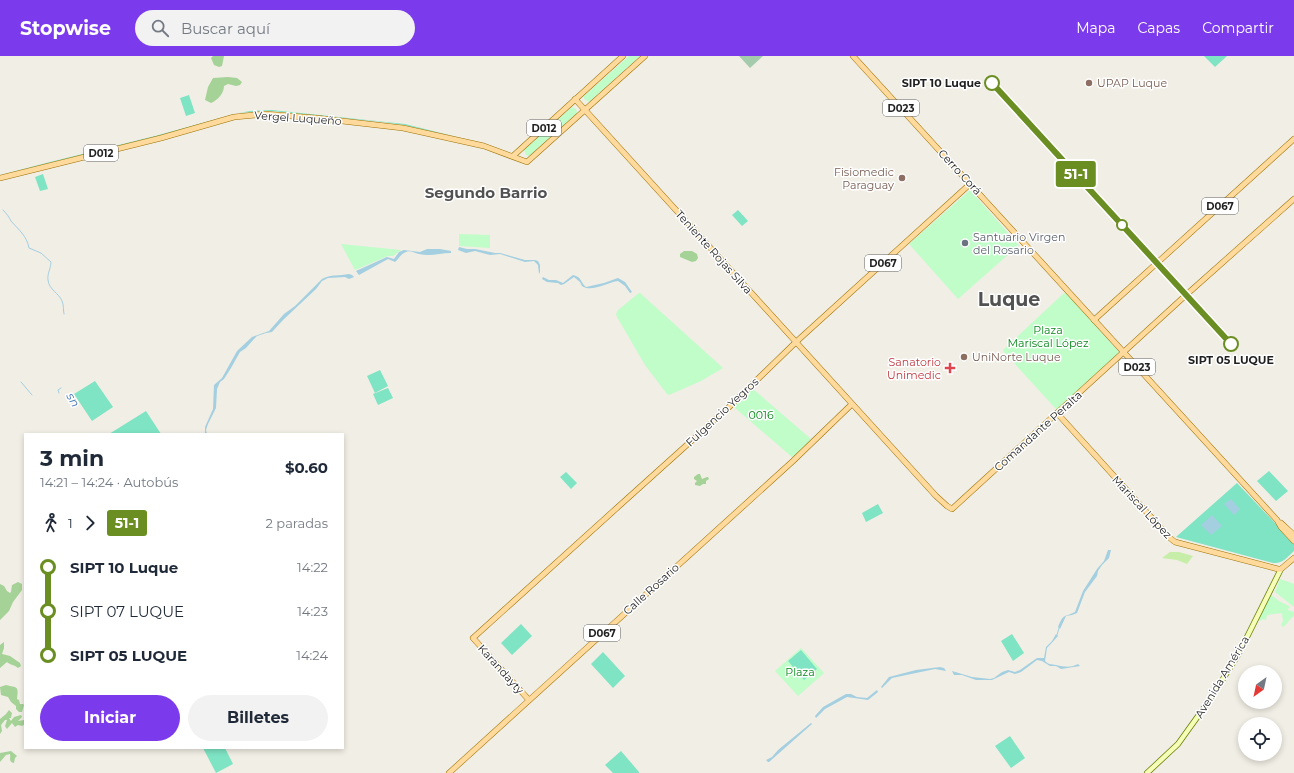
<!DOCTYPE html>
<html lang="es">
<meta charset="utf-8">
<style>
:root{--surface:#fff;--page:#f2f2f3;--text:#1f2937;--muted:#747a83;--accent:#7c3aed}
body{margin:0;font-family:Montserrat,sans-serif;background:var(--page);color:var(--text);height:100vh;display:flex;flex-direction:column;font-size:15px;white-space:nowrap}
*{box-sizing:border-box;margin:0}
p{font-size:13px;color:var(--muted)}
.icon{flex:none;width:22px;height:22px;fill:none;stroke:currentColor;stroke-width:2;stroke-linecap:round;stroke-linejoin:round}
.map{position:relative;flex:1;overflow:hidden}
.panel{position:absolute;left:24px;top:377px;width:320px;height:316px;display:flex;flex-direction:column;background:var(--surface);border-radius:0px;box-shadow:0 2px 6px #0003}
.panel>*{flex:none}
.badge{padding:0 8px;border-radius:3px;font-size:14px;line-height:26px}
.needle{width:26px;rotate:213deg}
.tools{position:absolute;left:1238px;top:609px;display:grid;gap:8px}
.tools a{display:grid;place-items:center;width:44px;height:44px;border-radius:50%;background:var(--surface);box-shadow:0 2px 6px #0003;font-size:20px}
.map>.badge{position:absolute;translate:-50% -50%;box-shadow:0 0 0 2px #fff}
.legs{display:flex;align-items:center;gap:6px;height:44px;padding:0 16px;font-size:13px}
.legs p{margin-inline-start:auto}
.summary{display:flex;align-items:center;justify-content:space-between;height:68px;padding:0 16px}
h1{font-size:22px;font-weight:700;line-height:30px}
.action{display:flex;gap:8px;margin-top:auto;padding:8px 16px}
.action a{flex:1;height:46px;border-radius:24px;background:var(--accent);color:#fff;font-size:16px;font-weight:700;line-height:46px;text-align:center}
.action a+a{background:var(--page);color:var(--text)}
ul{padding:0 16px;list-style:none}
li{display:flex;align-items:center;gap:14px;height:44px;font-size:15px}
li i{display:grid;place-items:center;width:6px;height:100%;margin:0 5px;background:currentColor}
li i::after{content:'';width:10px;height:10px;margin:-5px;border:3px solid;border-radius:50%;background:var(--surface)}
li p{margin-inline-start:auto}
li:first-child i{background:linear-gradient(#0000 50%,currentColor 0)}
li:last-child i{background:linear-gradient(currentColor 50%,#0000 0)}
header{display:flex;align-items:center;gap:24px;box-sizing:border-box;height:56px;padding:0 20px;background:var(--accent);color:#fff}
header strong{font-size:19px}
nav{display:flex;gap:22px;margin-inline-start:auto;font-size:14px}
.search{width:280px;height:36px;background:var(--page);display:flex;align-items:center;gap:10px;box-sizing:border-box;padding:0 14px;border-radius:22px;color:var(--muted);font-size:15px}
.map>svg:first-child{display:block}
</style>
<header>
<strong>Stopwise</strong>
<div class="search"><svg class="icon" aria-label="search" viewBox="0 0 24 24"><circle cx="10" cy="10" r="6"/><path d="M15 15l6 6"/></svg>Buscar aquí</div>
<nav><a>Mapa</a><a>Capas</a><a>Compartir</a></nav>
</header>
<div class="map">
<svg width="1294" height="717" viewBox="0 0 1294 717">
<rect width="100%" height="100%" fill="#f1eee5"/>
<!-- grass -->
<path fill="#c6eea8" d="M1170,496h9l14,4 -6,8 -10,-4 -15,-2z"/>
<!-- forest -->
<g fill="#a5d297">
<path d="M213,0h11l-2,10 -3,1 -5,-2 -3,-7z"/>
<path d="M228,21l9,1 5,4 -2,3 -4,1 -8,-2 -4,2c0,7 -6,14 -13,17l-6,-3 3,-13 5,-9z"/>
<path d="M684,195h8l5,3 1,4 -2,3 -4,1 -12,-5v-3z"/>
<path d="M698,418h2l2,5 5,-2h1l1,2 -3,2v3h-3l-3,2 -5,-1v-2l2,-2 -3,-2v-2z"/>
<path d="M18,526l4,2v6l-9,12 -4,9 -9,9v-36l4,2 3,5 3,2 1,-1 1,-7z"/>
<path d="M4,586v6l-2,6 8,2 10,7 1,3 -3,2c-3,-3 -8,-3 -11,-6l-7,6v-23z"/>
<path d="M6,629c11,3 13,0 11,14l2,1 1,4h3l1,1 -2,7h-3l-3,-3v-3l-5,-4 -3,-5 -7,-2 -1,-8z"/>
<path d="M9,654l3,3 -1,5h-2l2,3 3,-4 7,-2 1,2 -4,4 6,-1 1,4 -3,2 -4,-1 -3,2 -3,-4 -5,6 -2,-3 2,-6h-2l-4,5 1,6 -2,3v-15l6,-5z"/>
<path d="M11,695l6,5 -2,2 -1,5c-6,-1 -3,-6 -4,-9l-4,1 -6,7v-9z"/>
</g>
<!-- cemetery -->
<path fill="#a5cbad" d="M739,0h24l-13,12z"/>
<!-- park -->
<g fill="#c0fdc9">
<path d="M629,0h11l-51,46 -5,-3v-3z"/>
<path d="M572,51l4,2 1,4 -48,43 -3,-1 -2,-5z"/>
<path d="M970,134l49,55 -61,54 -49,-55z"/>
<path d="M459,178l31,1v13l-31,-2z"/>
<path d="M341,188l60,6 -8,6h-5l-33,14z"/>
<path d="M639,237h1l83,75 -22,13 -32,14 -2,-1 -22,-29 -28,-48 -1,-3 2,-4z"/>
<path d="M1064,237l3,1 52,58 -1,2 -60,55h-2l-52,-57 -1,-2z"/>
<path d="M753,333l58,50 -1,1 1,1 -17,15 -2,1 -57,-49 -1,-3z"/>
<path d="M1280,523l14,5v23l-19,-15z"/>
<path d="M1271,539l3,2 5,4 10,5 1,1 -2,2v1l6,2v4c-5,3 -7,9 -11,11l-2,-2 2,-4 -1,-8 -15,2 -1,5 -4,-1 -1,2 -3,-2 11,-23z"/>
<path d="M801,592l23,25 -26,23 -23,-25z"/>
</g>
<!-- pitch -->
<g fill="#7ee4c3">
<path d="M1204,0h23l-12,11z"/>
<path d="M189,39l6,18 -9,3 -6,-18z"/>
<path d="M272,54l133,14 56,14 -57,-13 -22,-3 -110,-11 -22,1 -11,1 -84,24 -155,38 46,-12 109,-27 84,-23 11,-2z"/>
<path d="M43,118l5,15 -8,2 -5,-14z"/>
<path d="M738,154l10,11 -6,5 -10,-11z"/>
<path d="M380,314l8,16 -13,7 -8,-17z"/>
<path d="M95,325l18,26 -21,14 -18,-27z"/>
<path d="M388,332l5,10 -15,7 -5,-11z"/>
<path d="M146,355l15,23h-52z"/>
<path d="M1269,415l19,20 -12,10 -19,-20z"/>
<path d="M566,416l11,11 -6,6 -11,-12z"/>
<path d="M1237,427l57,60v8c-7,6 -11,13 -21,12l-97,-26z"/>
<path d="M878,448l5,9 -17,9 -4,-9z"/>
<path d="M521,568l11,12 -20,19 -11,-12z"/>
<path d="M1012,578l12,19 -11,8 -12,-20z"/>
<path d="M801,594l16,19 -13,11 -16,-19z"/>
<path d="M603,596l22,24 -12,12 -22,-24z"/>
<path d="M1010,680l15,22 -14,10 -16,-22z"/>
<path d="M203,692h22l8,16 -17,9z"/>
<path d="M621,695l18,21v1h-26l-8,-8z"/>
</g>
<!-- water -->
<g fill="#a3cfe1">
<path d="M459,191l8,2h8l20,4h5l25,7h10l3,1 2,4v7l-1,2 -1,-9 -4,-4 -9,1 -25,-8 -10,1 -15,-4 -9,2 -8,-3z"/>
<path d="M427,193h13l11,2v2c-11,0 -21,4 -32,1 -6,-1 -9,-5 -15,-1 -4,2 -6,7 -9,9l-7,-3 -29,16 -3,-4 31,-14 7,2 5,-7 5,-2 16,2z"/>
<path d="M349,218l3,1 2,2 -5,2 -4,-2 -17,1 -6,3 -6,8 -33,31 -11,12 -6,1 -9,3 -3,3 -8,9 -6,4 -9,16 -7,11 -4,3 -3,7 -1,19 -8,16 -2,6 1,4h-2v-7l8,-18 1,-24 8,-7 15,-27 15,-14 17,-6 15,-17 11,-8 27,-27c8,-5 18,-3 27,-5z"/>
<path d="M573,219c9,2 7,7 13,12l18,-4 14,-5 7,4 7,10 -2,1 -5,-7 -7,-5c-10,1 -27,12 -36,5l-2,-4 -6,-5 -10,7 -3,1 -3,-2 -11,-1 -5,-3 1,-2 6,3h7l7,3z"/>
<path d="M1231,443l9,10 -6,6 -10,-11z"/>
<path d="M1212,459l10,11 -11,9 -10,-10z"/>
<path d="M1108,494h3l-2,8 -7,7 -4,6 -1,5 -12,16 -8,21 -5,2 -6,1 -6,13 -2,-2c6,-14 5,-9 17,-15l8,-21 14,-22 7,-8z"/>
<path d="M1056,578l2,2 -11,12 -2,13c4,4 6,3 11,4 9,2 14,3 22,-1l2,2 -19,3 -5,-3h-6l-8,-5 -5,-1 -16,12 -6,2 -6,-2 -17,8h-16l-14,-5h-8l-2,-4 20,6 18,2 4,-1 8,-6 6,-2 7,2 5,-2 17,-12h7l2,-11 6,-6z"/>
<path d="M940,611l4,1 2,3 -11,-2 -43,9 -10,10 -1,-1 8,-10 27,-7z"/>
<path d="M877,634l1,2 -10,8 -21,-3 -22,12 -9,9 -1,-2 8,-9 23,-13h5l6,3 10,1z"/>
<path d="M811,667l1,1 -43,38h-1l-2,-2 6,-3 6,-7z"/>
</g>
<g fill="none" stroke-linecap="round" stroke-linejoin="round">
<!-- stream -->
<g stroke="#a3cfe1" stroke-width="1">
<path d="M3,154c4,4 6,7 8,11 7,8 16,15 18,27l12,5 10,9c0,6 -4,12 -3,18 1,10 11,13 14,21 2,4 1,9 2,13"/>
<path d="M21,326l11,13"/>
<path d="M59,337l-1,-3 3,-2"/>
<path d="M1057,579l2,-7"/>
</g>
<!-- secondary casing -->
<g stroke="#677d00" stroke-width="6">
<path id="secondary" d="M1147,717l31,-29 33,-46 27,-43 43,-86"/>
</g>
<!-- primary casing -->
<g stroke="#9b7100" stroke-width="6">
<g id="primary">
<path d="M853,0l424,464 4,7 13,14"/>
<path d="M575,43l361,397 11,10 5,3 234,-214 108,-96"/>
<path d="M513,100l110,-100"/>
<path d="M0,122l161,-40 73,-21 31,-3 51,4 87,10 81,18 43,16 118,-106"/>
<path d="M1094,264l200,-181"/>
<path d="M1057,357l113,125 5,4 103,27h3l13,-11"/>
<path d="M1281,467l13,12"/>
<path d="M529,644l-56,-62 146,-132 110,-99 67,-65 174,-158"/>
<path d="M449,717l344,-312 59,-57"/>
</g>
</g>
<!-- secondary -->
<use href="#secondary" stroke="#f5fdb6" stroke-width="4.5"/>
<!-- primary -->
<use href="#primary" stroke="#ffda9c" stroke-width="5"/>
</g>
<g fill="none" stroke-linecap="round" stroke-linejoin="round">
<!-- line-1 casing -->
<g stroke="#fff" stroke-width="9">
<path id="line-1" d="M992,27l239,261"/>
</g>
<!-- line-1 -->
<use href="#line-1" stroke="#6b8e23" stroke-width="6"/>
</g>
<!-- markers -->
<g fill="#fff" stroke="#6b8e23" stroke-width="2">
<circle cx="992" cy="27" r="7"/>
<circle cx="1122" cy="169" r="5"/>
<circle cx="1231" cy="288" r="7"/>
</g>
<g fill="#8d6e63" stroke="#fff" stroke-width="1.5">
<circle cx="1089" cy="27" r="4"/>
<circle cx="902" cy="122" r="4"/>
<circle cx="964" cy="301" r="4"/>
</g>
<circle fill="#6b7280" stroke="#fff" stroke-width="1.5" cx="965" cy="187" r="4"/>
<path fill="#e0444e" stroke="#fff" stroke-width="1.5" d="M948 306h4v4h4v4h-4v4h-4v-4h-4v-4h4z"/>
<g text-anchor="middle" stroke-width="3" stroke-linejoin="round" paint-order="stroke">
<!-- shield labels -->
<g fill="#fff" stroke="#626262" stroke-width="1">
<rect x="883" y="44" width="36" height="16" rx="3"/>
<rect x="527" y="64" width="34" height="16" rx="3"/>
<rect x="84" y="89" width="34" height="16" rx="3"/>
<rect x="1202" y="142" width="36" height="16" rx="3"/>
<rect x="865" y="199" width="36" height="16" rx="3"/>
<rect x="1119" y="303" width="36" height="16" rx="3"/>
<rect x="584" y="569" width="36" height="16" rx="3"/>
</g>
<g font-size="10" font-weight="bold" fill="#1f1f1f">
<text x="901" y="56">D023</text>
<text x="544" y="76">D012</text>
<text x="101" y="101">D012</text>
<text x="1220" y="154">D067</text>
<text x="883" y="211">D067</text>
<text x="1137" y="315">D023</text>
<text x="602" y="581">D067</text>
</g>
<!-- stop labels -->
<g font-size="11" font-weight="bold" fill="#1f1f1f" stroke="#fff" text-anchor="end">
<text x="981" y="31">SIPT 10 Luque</text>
<text x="1231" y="308" text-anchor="middle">SIPT 05 LUQUE</text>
</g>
<!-- education labels -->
<g font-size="11" fill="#785e54" stroke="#fff" text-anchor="start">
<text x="1097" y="31">UPAP Luque</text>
<text x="894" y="120" text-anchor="end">Fisiomedic<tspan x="894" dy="13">Paraguay</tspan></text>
<text x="972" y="305">UniNorte Luque</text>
</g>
<!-- street labels -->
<g font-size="11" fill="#1f1f1f" stroke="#fff">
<text transform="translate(298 62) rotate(4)" y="4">Vergel Luqueño</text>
<text transform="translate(960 116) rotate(47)" y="4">Cerro Corá</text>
<text transform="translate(714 196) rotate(48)" y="4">Teniente Rojas Silva</text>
<text transform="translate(722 356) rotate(-43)" y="4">Fulgencio Yegros</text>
<text transform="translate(1038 375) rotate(-42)" y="4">Comandante Peralta</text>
<text transform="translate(1142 451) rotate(47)" y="4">Mariscal López</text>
<text transform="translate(651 533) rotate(-42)" y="4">Calle Rosario</text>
<text transform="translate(501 613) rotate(48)" y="4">Karandayty</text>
<text transform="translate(1222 621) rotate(-59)" y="4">Avenida América</text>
</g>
<!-- worship labels -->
<g font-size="11" fill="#5b616d" stroke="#fff" text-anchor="start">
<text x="973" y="185">Santuario Virgen<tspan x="973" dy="13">del Rosario</tspan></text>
</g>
<!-- park labels -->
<g font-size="11" fill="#058618" stroke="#fff">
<text x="1048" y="278">Plaza<tspan x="1048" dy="13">Mariscal López</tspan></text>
<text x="761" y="363">0016</text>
<text x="800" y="620">Plaza</text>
</g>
<!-- health labels -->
<g font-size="11" fill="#be3a42" stroke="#fff" text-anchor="end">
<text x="941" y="310">Sanatorio<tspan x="941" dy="13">Unimedic</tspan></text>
</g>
<!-- water labels -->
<g font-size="12" font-style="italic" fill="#4576b6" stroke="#fff">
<text transform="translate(73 344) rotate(61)" y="4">sn</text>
</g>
<!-- district labels -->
<g font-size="15" font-weight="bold" fill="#525252" stroke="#fff">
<text x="486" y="142">Segundo Barrio</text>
</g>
<!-- town labels -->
<g font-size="19" font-weight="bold" fill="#525252" stroke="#fff">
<text x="1009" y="250">Luque</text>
</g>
</g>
</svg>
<div class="tools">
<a><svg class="needle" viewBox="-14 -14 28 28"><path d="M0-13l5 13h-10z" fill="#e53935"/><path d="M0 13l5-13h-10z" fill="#747a83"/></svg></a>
<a><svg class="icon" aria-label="locate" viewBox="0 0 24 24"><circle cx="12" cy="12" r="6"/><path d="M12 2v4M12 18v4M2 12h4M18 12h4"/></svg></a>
</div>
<b class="badge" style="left:1076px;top:118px;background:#6b8e23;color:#fff">51-1</b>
<section class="panel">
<div class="summary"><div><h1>3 min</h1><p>14:21 – 14:24 · Autobús</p></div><b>$0.60</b></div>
<div class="legs"><svg class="icon" aria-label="walk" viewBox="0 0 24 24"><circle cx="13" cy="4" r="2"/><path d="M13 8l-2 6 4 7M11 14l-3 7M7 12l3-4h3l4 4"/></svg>1<svg class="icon" aria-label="forward" viewBox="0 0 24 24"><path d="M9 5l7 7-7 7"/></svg><b class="badge" style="background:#6b8e23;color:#fff">51-1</b><p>2 paradas</p></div>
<ul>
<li><i style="color:#6b8e23"></i><b>SIPT 10 Luque</b><p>14:22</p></li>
<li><i style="color:#6b8e23"></i><span>SIPT 07 LUQUE</span><p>14:23</p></li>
<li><i style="color:#6b8e23"></i><b>SIPT 05 LUQUE</b><p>14:24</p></li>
</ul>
<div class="action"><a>Iniciar</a><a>Billetes</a></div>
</section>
</div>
